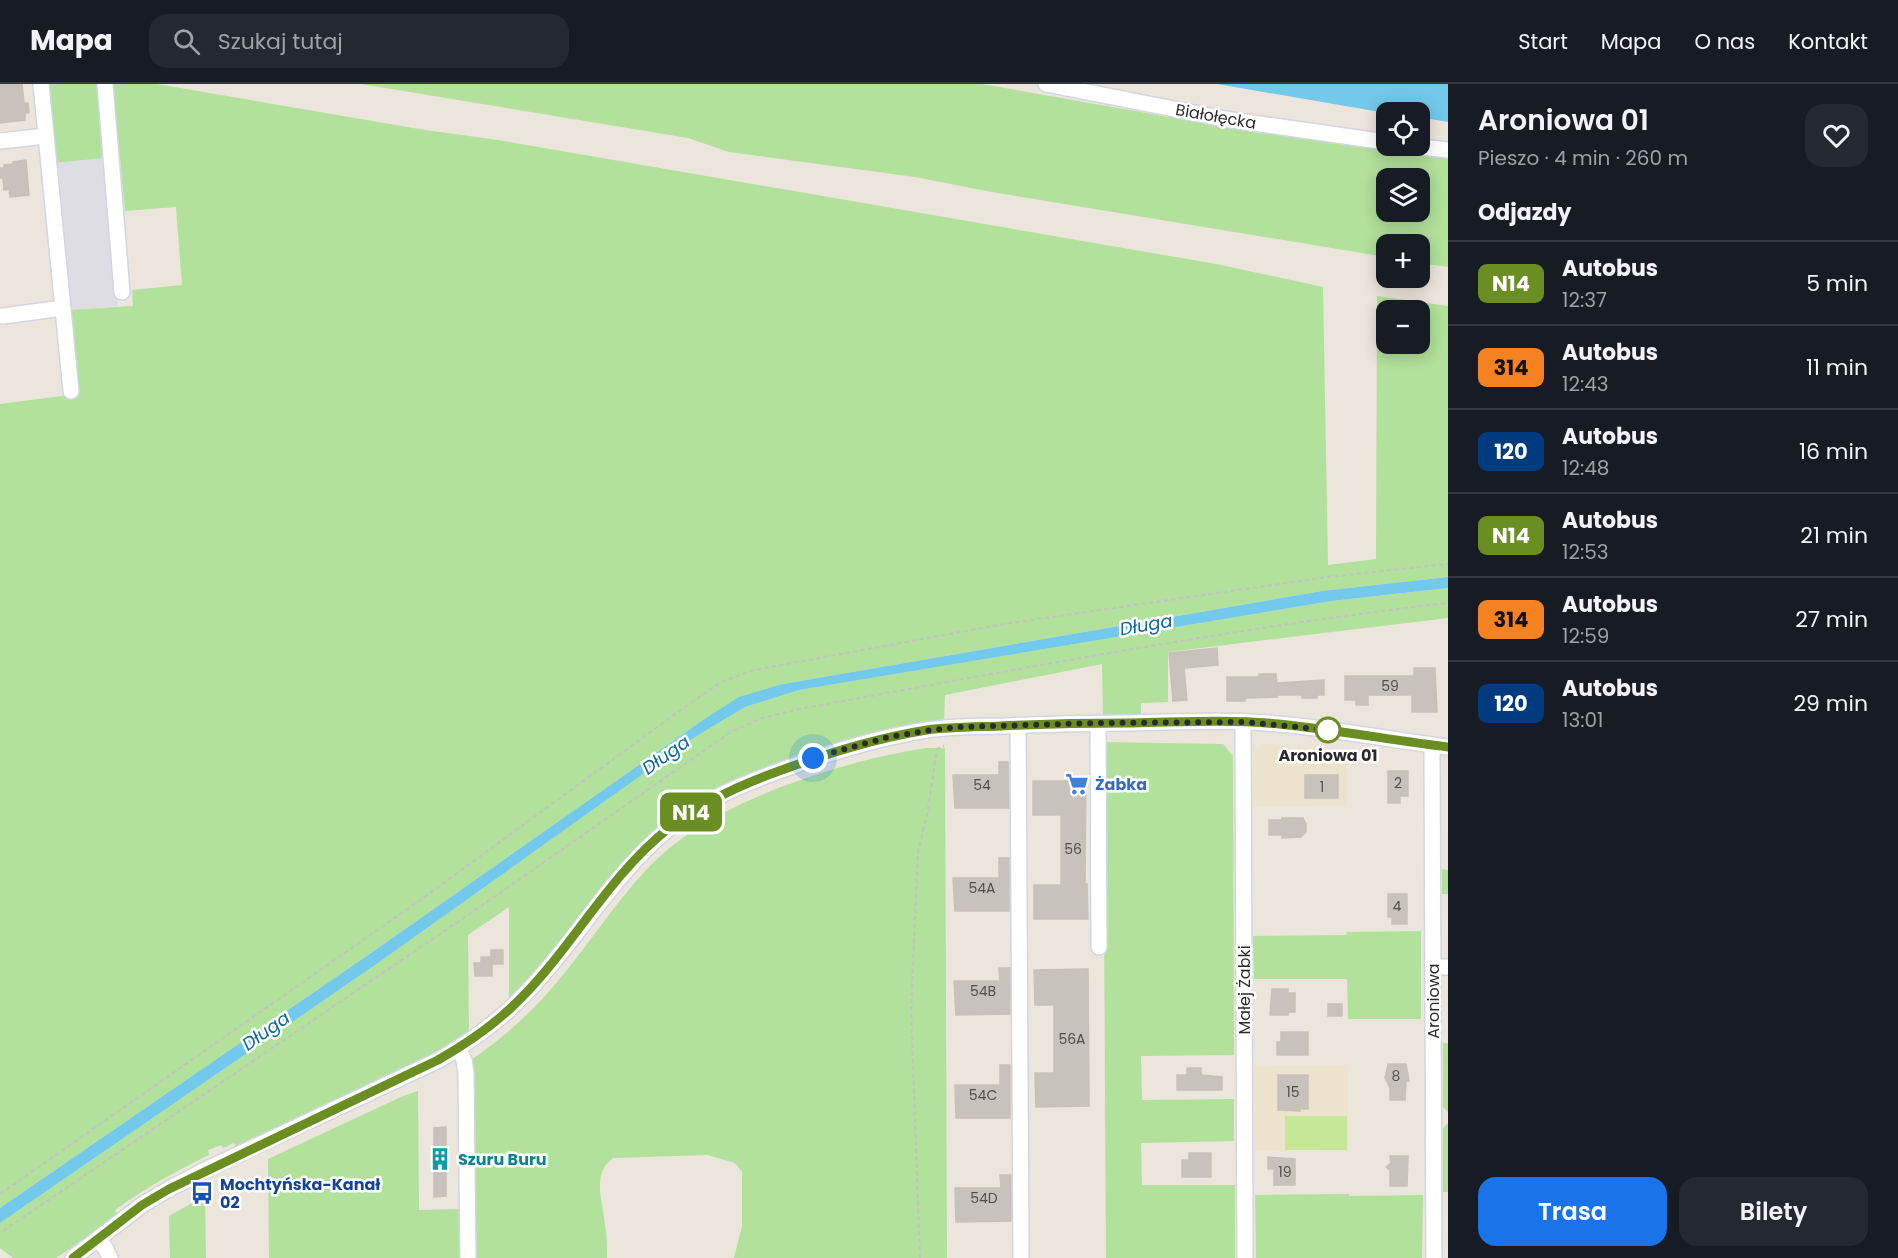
<!DOCTYPE html>
<html lang="pl">
<meta charset="utf-8">
<style>
:root{--surface:#171b24;--page:#242831;--text:#f1f3f6;--muted:#9ea1a6;--line:#363941;--accent:#1a73e8}
body{margin:0;font-family:Poppins,sans-serif;background:var(--page);color:var(--text);height:100vh;display:flex;flex-direction:column;font-size:22px;white-space:nowrap}
*{box-sizing:border-box;margin:0}
p{font-size:20px;color:var(--muted)}
.icon{flex:none;width:33px;height:33px;fill:none;stroke:currentColor;stroke-width:2;stroke-linecap:round;stroke-linejoin:round}
.map{position:relative;flex:1;overflow:hidden}
.drawer{display:flex;flex-direction:column;background:var(--surface);width:450px}
.drawer>*{flex:none}
.badge{padding:0 12px;border-radius:9px;font-size:21px;line-height:39px}
.fabs{position:absolute;left:1376px;top:18px;display:grid;gap:12px}
.fabs a{display:grid;place-items:center;width:54px;height:54px;border-radius:12px;background:var(--surface);box-shadow:0 3px 15px #0003;font-size:30px}
.you{position:absolute;width:30px;height:30px;margin:-15px;border:4px solid #fff;border-radius:50%;background:#1a73e8;box-shadow:0 0 0 9px #1a73e833}
.map>.badge{position:absolute;translate:-50% -50%;box-shadow:0 0 0 3px #fff}
h2{padding:0 30px;font-size:22px;line-height:54px}
.round{display:grid;place-items:center;flex:none;width:63px;height:63px;border-radius:18px;background:var(--page)}
.head{display:flex;align-items:center;justify-content:space-between;height:102px;padding:0 30px}
h1{font-size:28px;font-weight:600;line-height:45px}
.cta{display:flex;gap:12px;margin-top:auto;padding:12px 30px}
.cta a{flex:1;height:69px;border-radius:18px;background:var(--accent);color:#fff;font-size:24px;font-weight:600;line-height:69px;text-align:center}
.cta a+a{background:var(--page);color:var(--text)}
ul{padding:0;list-style:none}
li{display:flex;align-items:center;gap:18px;height:84px;padding:0 30px;border-top:2px solid var(--line)}
li div{flex:1}
li b{display:block;font-size:22px}
li em{font-style:normal}
li .badge{min-width:66px;font-weight:700;text-align:center}
header{display:flex;align-items:center;gap:36px;box-sizing:border-box;height:84px;padding:0 30px;background:var(--surface);border-bottom:2px solid var(--line)}
header strong{font-size:28px}
nav{display:flex;gap:33px;margin-inline-start:auto;font-size:21px}
.search{width:420px;height:54px;background:var(--page);display:flex;align-items:center;gap:15px;box-sizing:border-box;padding:0 21px;border-radius:18px;color:var(--muted);font-size:22px}
main{display:flex;flex:1;min-height:0}
.map>svg:first-child{display:block}
</style>
<header>
<strong>Mapa</strong>
<div class="search"><svg class="icon" aria-label="search" viewBox="0 0 24 24"><circle cx="10" cy="10" r="6"/><path d="M15 15l6 6"/></svg>Szukaj tutaj</div>
<nav><a>Start</a><a>Mapa</a><a>O nas</a><a>Kontakt</a></nav>
</header>
<main>
<div class="map">
<svg width="1448" height="1174" viewBox="0 0 1448 1174">
<rect width="100%" height="100%" fill="#ece5dc"/>
<!-- industrial -->
<path fill="#dfdde4" d="M104,74l14,148 -49,4 -15,-147z"/>
<!-- education -->
<g fill="#ede3cc">
<path d="M1262,659l84,7v56l-94,1 1,-54z"/>
<path d="M1348,981v85l-93,1 -1,-85z"/>
</g>
<!-- green -->
<g fill="#b1e19a" fill-rule="evenodd">
<path d="M46,0h51l7,74 -50,5z"/>
<path d="M113,0h44l268,46 73,10 718,124 107,23 5,278 48,-6 1,-263 71,10v271l-126,14 -539,93 -80,36 -332,233 -371,255v-804l77,-10 -8,-84 64,-4 -1,-16 50,-5 -6,-78 -51,4zM1386,226h33v34h-33z"/>
<path d="M361,0h621l272,48 194,26v109l-29,-4v-19h-33v13l-400,-66 -71,-14 -186,-25 -41,-14zM1386,94h33v34h-33z"/>
<path d="M1448,504v30l-280,34v50l-27,1v11l-38,2 -1,-52 -157,31 -1,28 -57,8 -223,92 -41,39 -18,20 -76,100 -20,20v-95l-41,28 1,99 -35,21 -198,93 -2,-5 -11,5 -2,-3 -13,5 1,5c-33,16 -64,33 -94,55l3,6 -62,42h-43l-13,-10v-25l378,-260 317,-226 50,-30 54,-17 533,-89z"/>
<path d="M1103,658l120,2 10,12 1,299 -93,1 1,44 92,-1v42l-93,2 1,42h93v73h-129z"/>
<path d="M926,664h19l2,510h-213l8,-32v-54l-7,-9 -27,-8 -95,3c-22,16 -10,44 -8,67 2,11 2,22 2,33h-135l-1,-198c26,-18 51,-39 72,-62 37,-40 66,-88 103,-128 38,-40 84,-63 135,-83 48,-18 94,-31 145,-39z"/>
<path d="M1442,785l6,1v24h-6z"/>
<path d="M1421,847v88h-73l-1,-40h-93l-1,-43 93,-1 1,-3z"/>
<path d="M1443,959h5v69l-5,-5z"/>
<path d="M418,1007l1,119 43,-1v49h-193l-1,-99 135,-63z"/>
<path d="M1448,1039v69h-5v-64z"/>
<path d="M1349,1110v2l74,-1 -1,63h-166l-1,-63z"/>
<path d="M205,1112l1,62h-36l-1,-42z"/>
</g>
<!-- pitch -->
<rect fill="#c4e896" x="1285" y="1032" width="62" height="34"/>
<!-- water -->
<g fill="#72c9eb">
<path d="M1217,0h231v38l-29,-5v-5l-33,1z"/>
<path d="M1448,493v11l-116,13 -533,89 -54,17 -50,30 -317,226 -378,260v-15l371,-255 332,-233 36,-23 44,-13 539,-93z"/>
</g>
<!-- building -->
<g fill="#c7c2bc" stroke="#c7c1b6" stroke-width="1.5">
<path d="M0,0h22l2,19h4l1,10h-4v7l-25,3z"/>
<path d="M26,76l3,35 -19,2 -1,-8 -5,1 -1,-12h-3v-10h4v-3l9,-1v-2z"/>
<path d="M1217,564l1,17 -34,3 3,32 -14,1 -4,-48z"/>
<path d="M1414,584h21l2,44h-25v-17h-44v10h-12v-5h-11v-24h69z"/>
<path d="M1259,590h17l1,9 47,-3v15h-7v3h-15v-3h-25v2l-32,1v3h-18v-24h32z"/>
<path d="M999,678h9l1,46h-54l-2,-33h46z"/>
<path d="M1388,687h20v25h-8v7h-12z"/>
<rect x="1305" y="691" width="33" height="23"/>
<path d="M1033,697h53l-1,103h2l1,35h-54v-34h27v-70h-28z"/>
<path d="M1282,734h21l3,6v8l-5,5 -19,1v-3h-13v-15h13z"/>
<path d="M999,774h10v53h-54l-2,-33h46z"/>
<path d="M1388,810h19v30h-15v-7h-4z"/>
<path d="M491,866h12v14h-11v12h-17l-1,-13h7v-6h10z"/>
<path d="M999,884h11v46l-54,1 -2,-34h46z"/>
<path d="M1088,885l1,137 -53,1 -1,-34h19v-68h-19l-1,-35z"/>
<path d="M1272,905h16v4h7v19h-7v3h-18z"/>
<rect x="1328" y="920" width="14" height="12"/>
<path d="M1281,948h27v23h-31v-13h4z"/>
<path d="M1388,980h18l3,17h-3l-1,19h-15v-12l-5,-10z"/>
<path d="M1000,981h10v53h-54l-1,-33h45z"/>
<path d="M1187,984h14v7l21,2v13h-45v-15h10z"/>
<path d="M1278,991h30v34h-9l1,2 -22,-1z"/>
<path d="M446,1043v69l-12,1v-69z"/>
<path d="M1189,1069h22v24h-29v-17h7z"/>
<path d="M1390,1072h18l-1,30h-17v-16l-4,-3 5,-4z"/>
<path d="M1268,1073l27,2v26h-21v-16h-6z"/>
<path d="M1000,1091h11v46l-55,1 -1,-34h46z"/>
</g>
<g fill="none" stroke-linecap="round" stroke-linejoin="round">
<!-- minor casing -->
<g stroke="#d2d5e3" stroke-width="18">
<g id="minor">
<path d="M41,0l30,307"/>
<path d="M105,0l17,208"/>
<path d="M1046,0l179,35 161,23"/>
<path d="M0,57l46,-5"/>
<path d="M1413,62l35,4"/>
<path d="M3,232l60,-8"/>
<path d="M1243,638l2,536"/>
<path d="M1098,639l1,224"/>
<path d="M1018,641l3,533"/>
<path d="M1432,661l2,513"/>
<path d="M1433,883h15"/>
<path d="M458,965l6,11 2,13 2,185"/>
<path d="M98,1155l8,10 4,9"/>
<path d="M73,1174l69,-53 27,-16 38,-20 232,-109c27,-16 54,-34 77,-57 59,-57 96,-131 162,-182 30,-23 66,-37 101,-50 49,-18 97,-33 148,-41 26,-4 53,-4 79,-4 40,-2 80,-3 120,-3 51,-1 102,-4 153,1 57,5 113,16 169,23"/>
</g>
</g>
<!-- path -->
<g stroke="#c3c3c3" stroke-width="2" stroke-dasharray="4.5 3" stroke-linecap="butt">
<path d="M0,1110l419,-293 256,-187 46,-32 33,-12 250,-46 323,-47 121,-13"/>
<path d="M3,1147l481,-327 248,-173 30,-13 37,-9c216,-39 431,-81 649,-106"/>
<path d="M920,1174l-9,-249 7,-157 10,-42 9,-61 7,-3"/>
</g>
<!-- minor -->
<use href="#minor" stroke="#fff" stroke-width="15"/>
</g>
<g fill="none" stroke-linecap="round" stroke-linejoin="round">
<!-- line casing -->
<g stroke="#fff" stroke-width="14">
<path id="line" d="M73,1174l69,-53 27,-16 269,-129c28,-16 55,-34 78,-57 56,-54 91,-126 153,-175 33,-26 71,-43 110,-57 49,-18 97,-33 148,-41 24,-3 49,-3 74,-4 41,-2 83,-3 125,-3 51,-1 102,-4 153,1 57,6 113,16 169,23"/>
</g>
<!-- line -->
<use href="#line" stroke="#6b8e23" stroke-width="9"/>
<!-- walk -->
<path stroke="#2a2a2a" stroke-width="6" stroke-dasharray="0 10.8" d="M813,674l76,-21 42,-7 29,-3 138,-4 146,-1 84,8"/>
</g>
<!-- icons -->
<defs>
<g id="supermarket-bare" transform="scale(1.8)"><path d="M-6-5.5h2.5l.6 2H6L4.5 2H-2.5L-4.4-4H-6ZM-1.5 3.2a1.3 1.3 0 1 0 .1 0ZM3 3.2a1.3 1.3 0 1 0 .1 0Z" fill="#3f7fe0" stroke="#fff" stroke-width="2.5" paint-order="stroke"/></g>
<g id="building-bare" transform="scale(1.8)"><path d="M-4-6H4V6H1V3H-1V6H-4ZM-2.5-4.3h1.7v1.8h-1.7ZM.8-4.3h1.7v1.8H.8ZM-2.5-1h1.7V.8h-1.7ZM.8-1h1.7V.8H.8Z" fill="#0f9aa8" stroke="#fff" stroke-width="2.5" paint-order="stroke"/></g>
<g id="bus-bare" transform="scale(1.8)"><path d="M-5-6H5V4H4V6H2V4H-2V6H-4V4H-5ZM-3.5-4V0h7V-4ZM-3.5 1.2v1.5H-2V1.2ZM2 1.2v1.5H3.5V1.2Z" fill="#1a4fb4" stroke="#fff" stroke-width="2.5" paint-order="stroke"/></g>
</defs>
<g fill-rule="evenodd">
<use href="#supermarket-bare" x="1077" y="700"/>
<use href="#building-bare" x="440" y="1075"/>
<use href="#bus-bare" x="202" y="1109"/>
</g>
<!-- markers -->
<circle fill="#fff" stroke="#6b8e23" stroke-width="3" cx="1328" cy="646" r="12"/>
<g text-anchor="middle" stroke-width="5" stroke-linejoin="round" paint-order="stroke">
<!-- number labels -->
<g font-size="14" fill="#51504e">
<text x="1390" y="607">59</text>
<text x="1398" y="704">2</text>
<text x="982" y="706">54</text>
<text x="1322" y="708">1</text>
<text x="1073" y="770">56</text>
<text x="982" y="809">54A</text>
<text x="1397" y="827">4</text>
<text x="983" y="912">54B</text>
<text x="1072" y="960">56A</text>
<text x="1396" y="997">8</text>
<text x="1293" y="1013">15</text>
<text x="983" y="1016">54C</text>
<text x="1285" y="1093">19</text>
<text x="984" y="1119">54D</text>
</g>
<!-- street labels -->
<g font-size="16" fill="#2a2a2a" stroke="#fff">
<text transform="translate(1216 32) rotate(10)" y="6">Białołęcka</text>
<text transform="translate(1244 906) rotate(-90)" y="6">Małej Żabki</text>
<text transform="translate(1433 917) rotate(-90)" y="6">Aroniowa</text>
</g>
<!-- stop labels -->
<g font-size="16" font-weight="bold" fill="#2a2a2a" stroke="#fff">
<text x="1328" y="677">Aroniowa 01</text>
</g>
<!-- shop labels -->
<g font-size="16" font-weight="bold" fill="#366cbe" stroke="#fff" text-anchor="start">
<text x="1095" y="706">Żabka</text>
</g>
<!-- culture labels -->
<g font-size="16" font-weight="bold" fill="#0d838f" stroke="#fff" text-anchor="start">
<text x="458" y="1081">Szuru Buru</text>
</g>
<!-- transit labels -->
<g font-size="16" font-weight="bold" fill="#164399" stroke="#fff" text-anchor="start">
<text x="220" y="1106">Mochtyńska-Kanał<tspan x="220" dy="18">02</tspan></text>
</g>
<!-- water labels -->
<g font-size="18" font-style="italic" fill="#116798" stroke="#fff">
<text transform="translate(1146 541) rotate(-10)" y="6">Długa</text>
<text transform="translate(666 671) rotate(-35)" y="6">Długa</text>
<text transform="translate(266 947) rotate(-35)" y="6">Długa</text>
</g>
</g>
</svg>
<div class="fabs">
<a><svg class="icon" aria-label="locate" viewBox="0 0 24 24"><circle cx="12" cy="12" r="6"/><path d="M12 2v4M12 18v4M2 12h4M18 12h4"/></svg></a>
<a><svg class="icon" aria-label="layers" viewBox="0 0 24 24"><path d="M12 4l9 5-9 5-9-5zM3 14l9 5 9-5"/></svg></a>
<a>+</a>
<a>−</a>
</div>
<div class="you" style="left:813px;top:674px"></div>
<b class="badge" style="left:691px;top:728px;background:#6b8e23;color:#fff">N14</b>
</div>
<section class="drawer">
<div class="head"><div><h1>Aroniowa 01</h1><p>Pieszo · 4 min · 260 m</p></div><a class="round"><svg class="icon" aria-label="heart" viewBox="0 0 24 24"><path d="M12 20l-8-8c-3-5 5-10 8-4 3-6 11-1 8 4z"/></svg></a></div>
<h2>Odjazdy</h2>
<ul>
<li><span class="badge" style="background:#6b8e23;color:#fff">N14</span><div><b>Autobus</b><p>12:37</p></div><em>5 min</em></li>
<li><span class="badge" style="background:#f58220;color:#111">314</span><div><b>Autobus</b><p>12:43</p></div><em>11 min</em></li>
<li><span class="badge" style="background:#003b80;color:#fff">120</span><div><b>Autobus</b><p>12:48</p></div><em>16 min</em></li>
<li><span class="badge" style="background:#6b8e23;color:#fff">N14</span><div><b>Autobus</b><p>12:53</p></div><em>21 min</em></li>
<li><span class="badge" style="background:#f58220;color:#111">314</span><div><b>Autobus</b><p>12:59</p></div><em>27 min</em></li>
<li><span class="badge" style="background:#003b80;color:#fff">120</span><div><b>Autobus</b><p>13:01</p></div><em>29 min</em></li>
</ul>
<div class="cta"><a>Trasa</a><a>Bilety</a></div>
</section>
</main>
